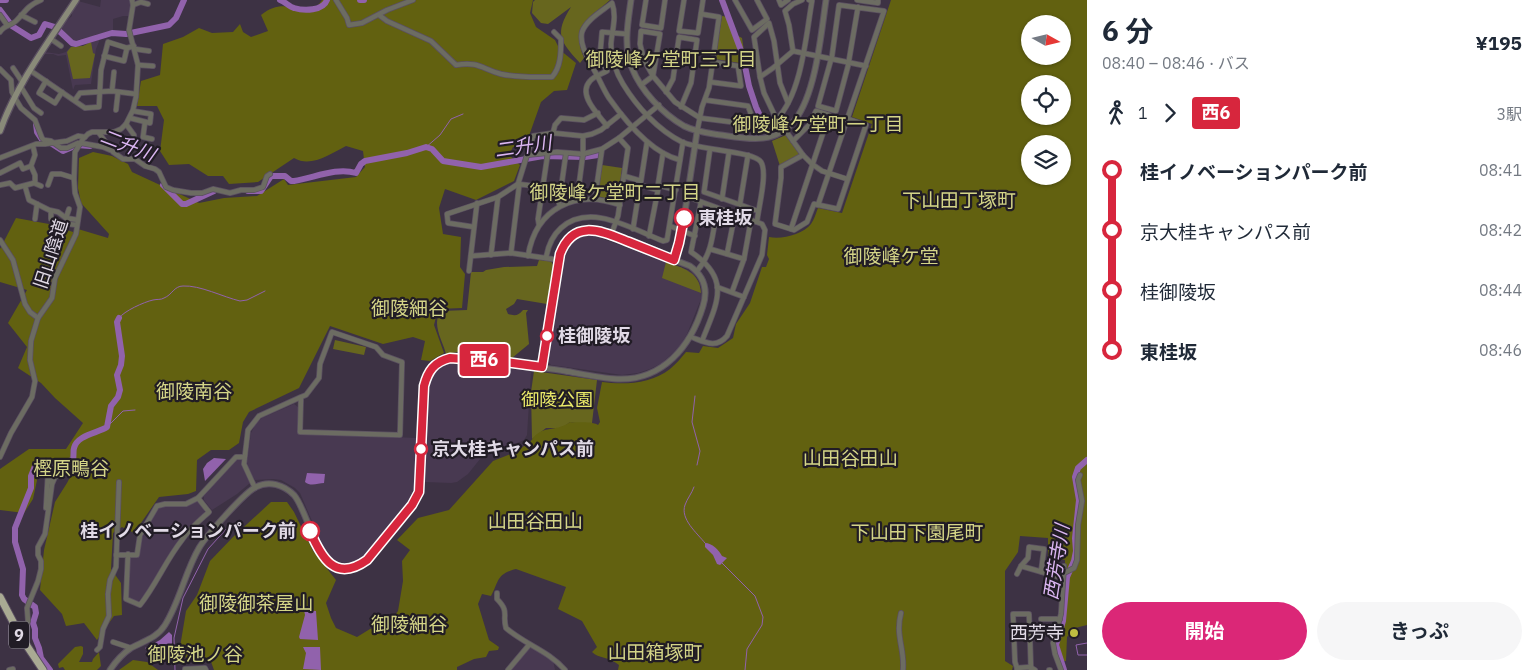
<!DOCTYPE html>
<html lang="ja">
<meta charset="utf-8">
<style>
:root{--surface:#fff;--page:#f6f6f7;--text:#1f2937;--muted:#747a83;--accent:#db2777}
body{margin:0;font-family:"IBM Plex Sans","Noto Sans JP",sans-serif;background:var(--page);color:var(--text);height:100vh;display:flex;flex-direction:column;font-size:19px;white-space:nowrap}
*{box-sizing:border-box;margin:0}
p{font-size:16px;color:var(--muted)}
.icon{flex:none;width:28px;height:28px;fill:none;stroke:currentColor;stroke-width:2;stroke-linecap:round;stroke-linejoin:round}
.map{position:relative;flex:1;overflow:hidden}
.details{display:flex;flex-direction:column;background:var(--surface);width:450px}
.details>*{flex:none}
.badge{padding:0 10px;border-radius:4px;font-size:18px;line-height:32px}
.needle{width:32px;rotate:98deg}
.controls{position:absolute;left:1021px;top:15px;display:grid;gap:10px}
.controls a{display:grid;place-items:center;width:50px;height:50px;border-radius:50%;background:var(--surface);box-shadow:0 1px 4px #0004;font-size:25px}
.map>.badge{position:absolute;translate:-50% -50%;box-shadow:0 0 0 2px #fff}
.legs{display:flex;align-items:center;gap:8px;height:55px;padding:0 15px;font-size:16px}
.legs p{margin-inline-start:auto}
.summary{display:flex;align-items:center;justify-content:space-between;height:85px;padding:0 15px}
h1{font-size:28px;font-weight:700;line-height:38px}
.primary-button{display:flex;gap:10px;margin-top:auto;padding:10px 15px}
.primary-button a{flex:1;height:58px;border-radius:30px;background:var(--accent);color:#fff;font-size:20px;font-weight:700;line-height:58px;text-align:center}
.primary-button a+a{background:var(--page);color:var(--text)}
ul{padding:0 15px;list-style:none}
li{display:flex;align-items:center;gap:18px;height:60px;font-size:19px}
li i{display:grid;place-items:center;width:8px;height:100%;margin:0 6px;background:currentColor}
li i::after{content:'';width:12px;height:12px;margin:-6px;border:4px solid;border-radius:50%;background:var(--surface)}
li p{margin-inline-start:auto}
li:first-child i{background:linear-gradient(#0000 50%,currentColor 0)}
li:last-child i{background:linear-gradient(currentColor 50%,#0000 0)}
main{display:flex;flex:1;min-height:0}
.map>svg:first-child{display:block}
</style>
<main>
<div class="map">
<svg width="1087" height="670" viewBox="0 0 1087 670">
<rect width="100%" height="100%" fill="#3d3244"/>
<!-- built -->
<g fill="#483951">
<path d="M101,0h30v16h-8l-10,3v12l-18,4 2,5 3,-1 -4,10 -5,35 -16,1 -2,5 -7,-35 -8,1 -5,-2h-10l2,-2 14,2 7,-2 6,-7 11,1 8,-4 -1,-5 -16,4 -6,-2 -8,-10 3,-5 9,-8v-6l6,-9 22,6z"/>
<path d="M592,235l96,35 6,4 6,10 1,15 -14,35 -7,12 -18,17 -12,6 -12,4 -16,2 -63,-9 -8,-1 -3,-4 17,-103 7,-15 9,-6z"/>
<path d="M451,363l80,8 -4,64 -3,5 -12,5 -24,4 -20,25 -11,8 -6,1 -26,-1 5,-100 7,-12 6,-5z"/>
<path d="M294,404l4,3v26l119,5 -2,46 -2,7 -5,10 -41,52 -9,8 -14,2 -10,-3 -6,-4 -4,-7 -24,-56 -5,-5 -14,-8 -8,-1 -18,1 -6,-9 -2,-9 4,-29 5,-10 6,-5z"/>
<path d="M240,459l3,3 1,9 6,12 -13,11 -25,16 -8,-10v-4l33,-36z"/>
<path d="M196,500l3,1 6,8 -1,4 -20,18 -37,61 -8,9 -2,1 -8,-3 -2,-3 2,-39 9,-1 4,-22 16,-27z"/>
<path d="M528,646l25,14 2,10h-46z"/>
</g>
<!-- green -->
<g fill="#67661e">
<path d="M535,0h75c-22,19 -39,26 -26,58l-4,5c-20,-22 -26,-29 -9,-56l-23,17 -7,-1 -9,-10 1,-11z"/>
<path d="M722,16l6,1 10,19 4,2 4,26 -31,-5z"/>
<path d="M91,42l2,11 2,1 -5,24 -17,1 -6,-27 4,-5 12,-1z"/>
<path d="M786,135l14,19 -20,12 -8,-25z"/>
<path d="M602,165l20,3 -4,33 -2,1 -18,-6z"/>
<path d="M539,260l12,1 2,4 -6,39 -30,-5 -3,5 -8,5 2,5c7,2 10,2 15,-4h5l-2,3 3,31 -17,14 -54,-6 -12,2c-3,-13 -16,-32 -4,-43l25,-1 4,-38h12l3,-2 18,-3 33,-1z"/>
<path d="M666,262c17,6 34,10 35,31l-39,-15z"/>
<path d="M335,340l31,7 -2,8 -31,-6z"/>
<path d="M534,371l63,9 -5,43 -10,1 -12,-2 -8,6h-16l-14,11 -1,-47z"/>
</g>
<!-- forest -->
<g fill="#626110" fill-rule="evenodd">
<path d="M322,0h211l-3,13 6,14 19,13 5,10 16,13 -9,27 -13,1 -13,11 -16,45h-12l-4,8 11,10 -6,16 -38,19 -31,-11 -6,19 4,26 18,3 -1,30 5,7 -3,34 -24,1 -4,16 10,28 -14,8 -9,-1 4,-19 -12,-4 -30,7 -53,-18 -31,62 -50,24 -6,10 -4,21 -10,7h-18l-14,10 -1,31 -8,3 -29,3 -25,36 -12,-6 -9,6 -2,36 10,14 1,32 -8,1 -17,24 -13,-17 -18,3 -4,-12 -22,-24 4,-40 11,-48 12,-19 12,-23 -40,11 -6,28 -9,14 -24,-3v-41l29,-20h37l17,-26 -28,-25 -14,-15 -23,-15 9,-21 -19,-24 19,-33 -27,-8v-33l16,-31 33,6 6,7 6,-3 12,4 5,-3 30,9 1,-4 -28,-31 -3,-15 1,-30 14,-6 19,4 16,8 4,8 67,31 25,-5 33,-2 27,-17 4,6 68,-8 9,-10 -2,-16 -17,-5c-16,8 -35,22 -52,12l-36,24 -29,2 -6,-8h-15l-19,-12 -20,1 -9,-14 4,-31 -7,-14h-20l4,-25 19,-6 3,-31 20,-7 16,-9 13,5 21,-1 7,-8 3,8 8,5 17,-6 -7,-16c19,-15 30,-7 52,-3z"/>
<path d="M891,0h196v625l-12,3 -8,9 -1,24h-3l-4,-16 6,-34v-51l-17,-4v-18l-28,-2 -2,16 -13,19v90l8,5 -1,4h-394l1,-5c-11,-9 -20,-6 -27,-13l5,-5 -15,-26 -24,-12 8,-22 -50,-18c-20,5 -17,13 -25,27l-9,-2 -4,10 11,36 10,7 -1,3 -9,1 -3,6 -12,2 -17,8v3h-243l-4,-11 -24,-1 -6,-11 6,-36 11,-16 13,-34 23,-24 38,-35h16l7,10 19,39 23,29 -10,23 5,15 5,10 21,9 13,-8 18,-5 10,-13 5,-30 -1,-20 8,-11 -13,-10 21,-22 31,-8 44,-49 25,-10 7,-6h4c11,-23 25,-11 41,-23 8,1 22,-1 28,3l2,-3 -3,-14 5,-26c22,3 49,2 68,-13 6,-5 11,-11 16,-17l13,1 4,-7 15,2 15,-10 3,-14 14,-21 12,-36h4l3,-8 -2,-4 2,-18c13,3 34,-3 42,-13 3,-4 5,-11 7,-16l24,5 30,-89 -20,-7zM1030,24h32v32h-32zM1030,84h32v32h-32zM1030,144h32v32h-32z"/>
<path d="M81,646l2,1v7l-4,8h13l1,-3 6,-7 2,14 -4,4h-32l-2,-3 -4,1 -1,-4 17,-17z"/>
<path d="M133,660l14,2 11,8h-39z"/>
</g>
<!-- water -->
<g fill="#9162ac">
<path d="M214,458l12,1 -21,22 -2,-12 4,-6z"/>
<path d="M307,473l18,1 -1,9c-6,0 -13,4 -19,-1z"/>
<path d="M705,543c7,0 14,7 17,13l5,2 -7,7 -3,-1 -4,-9 -8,-8z"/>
<path d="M304,610l12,1 2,29 -18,-1 -1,-2 6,-22z"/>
<path d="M169,632l3,3v17c-14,7 -16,9 -27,-4l15,-8z"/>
<path d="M303,647h17l1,23 -18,-1 3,-16z"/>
</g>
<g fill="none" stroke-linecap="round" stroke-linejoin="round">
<!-- stream -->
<g stroke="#9162ac" stroke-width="1">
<path d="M425,148l15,-13 11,-16 12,-5"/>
<path d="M119,318c5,-7 25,-16 34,-18 4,-1 8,0 11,-2 8,-3 10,-12 19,-12 17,-1 40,11 57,15l7,-1 18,-9"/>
<path d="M695,396l-3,26 8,29 -3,14"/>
<path d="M107,427l16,-16 12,-1"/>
<path d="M694,487c-2,6 -7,12 -9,18 -5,14 12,28 20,38"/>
<path d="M722,563l33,33 8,21 -1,8 -15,24 -2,21"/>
<path d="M1087,643l-11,2 2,10h9"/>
<path d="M175,670l-1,-32 9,-40 25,-49 21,-23"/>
</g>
<!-- river -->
<g stroke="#9162ac" stroke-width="6">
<path d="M0,0h6"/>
<path d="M280,0c5,2 10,7 14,8 10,3 29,3 33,-8"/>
<path d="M360,0h4"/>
<path d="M722,0l21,56 6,30 7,21 12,26"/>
<path d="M0,10l12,16 19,12 8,-3 6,-11 10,3 17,16 4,1 36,-11 14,1 43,-9 7,-7 8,-18"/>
<path d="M36,124l1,8 6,9 6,1 14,9 14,-6 13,1"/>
<path d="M163,185l19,19h4l28,-13"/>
<path d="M248,191h13l10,-15h14l6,5h3c20,-3 42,-14 62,-8l5,-9 4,-3 42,-8 19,-6 6,2 11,12 38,6 62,-11 42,1 13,-2"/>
<path d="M50,670l-9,-12 -2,-10 -4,-10v-9l-2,-6 3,-10 -1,-6 -11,-8 -2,-4 1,-26 -8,-27v-14l16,-40v-12l4,-10 9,-4 13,2 16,-4c1,-4 0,-9 1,-12 3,-13 24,-15 33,-21l4,-21 7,-9 2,-7 -3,-15 4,-10 1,-9 -5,-34 2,-4"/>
<path d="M1064,670l-8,-25 7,-24 4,-44 7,-16 2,-10 -1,-13 4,-38 -4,-23 3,-9 9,-8"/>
</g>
<!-- minor casing -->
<g stroke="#5b5061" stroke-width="6">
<g id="minor">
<path d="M336,0l11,18 2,7 13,-2 25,-13 26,-10"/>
<path d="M646,0l-4,25 19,3 4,-28"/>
<path d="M684,0l-5,31 19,2 5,-33"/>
<path d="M735,0l17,30 15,-11 -10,-19"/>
<path d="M779,0l2,5 7,-5"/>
<path d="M857,0l21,3v-3"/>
<path d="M133,5l8,-3 7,2"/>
<path d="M0,15l7,10"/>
<path d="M21,15l14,7"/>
<path d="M379,15l8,6 44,20 25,24c23,-4 26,4 45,9 17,4 34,3 51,3 9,-10 9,-25 9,-38l-7,-7"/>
<path d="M0,32c4,-7 11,-6 16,-11 10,-10 11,-15 25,-21"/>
<path d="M51,39l10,7"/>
<path d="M135,49l14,2"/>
<path d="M793,51l73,15"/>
<path d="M793,51l-4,-26 -4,-14 8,-7 9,-4"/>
<path d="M104,56l20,5 3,-13"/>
<path d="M138,65l15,1"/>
<path d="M13,68l10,15"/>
<path d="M0,69l11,11 1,12 3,6 6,10 14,12 7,18 2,2 7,1 10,7h6l11,-5 2,1"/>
<path d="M31,71l54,37 14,-1 2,-37 7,-28 19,6 7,-2"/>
<path d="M760,77l13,-9 20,-17"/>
<path d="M46,81l-7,12 16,10 7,-11"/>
<path d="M710,82l31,4 -3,-20 -25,-4"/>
<path d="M641,85l12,-9 7,-42 -19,-3 -1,13 4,16 9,16 22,26 25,16 55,7 -7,-19 -43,-6"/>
<path d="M21,87l13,21 7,5"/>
<path d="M112,91l2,-19"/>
<path d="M666,92l7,-13 6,-42 18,3 -6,43 -10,24"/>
<path d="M75,100l5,-7 32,-2 24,3"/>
<path d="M788,103l-8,-20 -6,-42 -5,-18 -15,14 6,40 4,16 11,23 28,39 9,9 10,7 25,8"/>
<path d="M116,110l2,-18"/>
<path d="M130,118l20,5 1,-9 -18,-3"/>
<path d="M777,119c25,-26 29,-84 35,-118l-3,-1"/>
<path d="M145,122l-2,15 9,2"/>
<path d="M126,124l8,11"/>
<path d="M607,126c-8,-11 -30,-31 -17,-45 4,-5 12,-7 17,-10l-7,-16 2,-23 25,2"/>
<path d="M697,132l5,-25 7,-19 10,-71 -18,-3"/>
<path d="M99,133l14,19 10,7h12l10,7 10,3 4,3 7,15 7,3 18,3h11l11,-4 17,4 11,-3h13l9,-3 4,-11 3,-2"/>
<path d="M553,133l2,-8 6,-7 23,2 14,-7"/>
<path d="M81,143l22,4 7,3"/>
<path d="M33,146l2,9 -4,11 4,9v8"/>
<path d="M710,149l-6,43 54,19"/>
<path d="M663,153l-5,32 18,5"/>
<path d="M527,155l30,-3 26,2 19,-5 17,-11 40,-33"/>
<path d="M803,155l-22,12v11l-6,46 19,6 13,-8 7,-18 24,5 28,-84 -18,-6"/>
<path d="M0,158l36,-14h9l22,-3 11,-5 7,1"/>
<path d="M680,160c-29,-7 -54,-38 -71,-62 -6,-9 -10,-20 -16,-30 -5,-10 -14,-24 -11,-36 4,-12 20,-21 30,-29 5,14 0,27 -1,41 0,13 5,29 12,40 14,23 35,46 59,58 17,8 72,9 79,20 7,11 -3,47 -4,60"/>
<path d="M0,173l20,-10 3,6 8,-3"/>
<path d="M624,176l17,5 6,-39"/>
<path d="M0,185l10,-2 5,5 19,-5 7,3"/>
<path d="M48,185l4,-11h9l13,4"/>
<path d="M25,186l4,14 20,10 9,2 8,6 12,2"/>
<path d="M688,197l74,27 3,6 -3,25 -35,81c-11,13 -22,6 -36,1"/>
<path d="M595,198l7,-49"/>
<path d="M722,199l7,-47"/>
<path d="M577,200l6,-46v-18"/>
<path d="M701,202l-10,50c41,27 26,51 11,89"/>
<path d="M740,204l8,-49"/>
<path d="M818,205l66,-194 -45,-6 -7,51 -14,50 18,5 12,-45 10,-59"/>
<path d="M560,206l-1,-3 7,-50"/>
<path d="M51,211v8"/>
<path d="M66,218l3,-9"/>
<path d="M35,219l2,-15"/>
<path d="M68,224l9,1"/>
<path d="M539,225l-1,-6 10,-67"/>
<path d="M670,226l25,10"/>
<path d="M474,227l-26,-4 -1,-9 51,-17 20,-13 15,-48 20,-3 30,3 9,-2 9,-4 20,-16"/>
<path d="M633,229l7,-44 18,5 -9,46"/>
<path d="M791,229l38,-114 -13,-4 -7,14 -16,16"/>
<path d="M611,235l7,-19 10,-68 -9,-10"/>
<path d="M0,240l13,20 12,44 5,8 8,6"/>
<path d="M710,249l34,10"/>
<path d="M511,253l8,-66 -1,-3 25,3"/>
<path d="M727,254l8,-40"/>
<path d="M491,255l7,-58"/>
<path d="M471,256l40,-3 48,7"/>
<path d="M528,256c8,-48 47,-67 92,-51"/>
<path d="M546,258c2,-12 6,-22 15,-30 29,-26 71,1 102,13l4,-1 16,-98"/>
<path d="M469,271l8,-68"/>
<path d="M697,271c16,-18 16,-40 20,-63"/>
<path d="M717,287l27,10"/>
<path d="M732,292l12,-33 7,-39"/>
<path d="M0,457l11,-24 21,-36 3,-16 -5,-21 1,-19 7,-23 14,-20 3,-20 21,-44 4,-27 -5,-14 -1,-14 1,-27 8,-13 5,-5 4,-2h22l7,-3 5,-5 7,-14 3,-13 2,-32 -9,-35 4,-25 -1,-5"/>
<path d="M255,488l-11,-24 4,-34 11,-14 42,-19 5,-2 13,-17 1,-14 12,-32 44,15 7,8 19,7 -2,73 -100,-3 1,-35"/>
<path d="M46,508l2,-35 3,9"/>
<path d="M128,554l-2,45 14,6c16,-20 26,-45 42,-65 7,-11 17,-19 27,-28l-11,-14"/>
<path d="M116,555h21l3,-20 17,-29 8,-2h21l12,-6 38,-41h8"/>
<path d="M1041,572l3,-23 -15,-2 -1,11 -7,8 42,12"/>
<path d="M1064,573l10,-5 3,-8 1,-35 4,-24 -4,-21 2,-5"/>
<path d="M1017,574l4,-8"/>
<path d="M497,593v6c13,13 5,16 9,29 18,16 43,23 59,42"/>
<path d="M901,613c-6,23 4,36 2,57"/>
<path d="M1041,619h19"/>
<path d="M1030,639l1,31"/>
<path d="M17,640l6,-4 2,-5 3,-10 -1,-13 11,-27 3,-12v-8l-3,-6v-8l7,-13 7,-50 3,-7 10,-3"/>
<path d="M113,642l18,6"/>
<path d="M97,650l3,-3 3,-18 6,-13 -1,-22 2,-14 6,-13 3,-85"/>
<path d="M1017,668l-2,-6 -2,-48h16l1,25 8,-6h18"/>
<path d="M9,670l4,-1"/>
<path d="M185,670v-1l20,-1 1,2"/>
<path d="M508,670l21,-25"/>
<path d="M1017,670v-2l13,-1 5,3"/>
<path d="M1049,670h1"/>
<path d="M1061,670l-6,-16 -2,-11 8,-29 3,-48"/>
</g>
</g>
<!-- tertiary casing -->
<g stroke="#5b5061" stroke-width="7">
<g id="tertiary">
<path d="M631,0c-3,22 -8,46 1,68 9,23 31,46 52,58 12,6 24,7 37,9 27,4 54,10 74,-15 21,-27 26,-86 31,-120"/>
<path d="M674,260l9,-35 14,-93"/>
<path d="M110,670c6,-9 12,-16 21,-22 13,-7 26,-10 34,-23 15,-24 20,-53 34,-77 7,-12 45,-55 57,-61 13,-7 28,-2 38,8 9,10 19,44 26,59 13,16 31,18 47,6l45,-55 7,-14 5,-105c9,-31 27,-28 54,-26 29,2 58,7 87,11 17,3 35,7 52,8 46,2 74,-33 86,-73 5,-16 1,-30 -13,-40l-89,-35c-19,-4 -34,5 -41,23l-18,113"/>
</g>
</g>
<!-- secondary casing -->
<g stroke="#5b5061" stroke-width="8">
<path id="secondary" d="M0,131c16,-46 49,-90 76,-131"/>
</g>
<!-- trunk casing -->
<g stroke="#5b5061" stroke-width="9">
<path id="trunk" d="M0,597l21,40 22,33"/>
</g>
<!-- minor -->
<use href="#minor" stroke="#6c6c62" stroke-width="4.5"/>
<!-- tertiary -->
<use href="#tertiary" stroke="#6c6c62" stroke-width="5"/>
<!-- secondary -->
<use href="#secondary" stroke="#898a79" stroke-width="5.5"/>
<!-- trunk -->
<use href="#trunk" stroke="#a9aa93" stroke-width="7"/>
</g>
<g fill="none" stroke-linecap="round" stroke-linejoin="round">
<!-- line-1 casing -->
<g stroke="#fff" stroke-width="11">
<path id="line-1" d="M310,531c11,26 25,52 57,29l45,-55 7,-13 5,-106c4,-15 10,-24 26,-28l55,4 37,5 18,-113c14,-37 43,-22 69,-12 15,6 30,12 45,18l5,-17 5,-25"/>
</g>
<!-- line-1 -->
<use href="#line-1" stroke="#d7263d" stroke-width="8"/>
</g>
<!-- markers -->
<g fill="#fff" stroke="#d7263d" stroke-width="2.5">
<circle cx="684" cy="218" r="9"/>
<circle cx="547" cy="336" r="6"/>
<circle cx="421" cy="449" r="6"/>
<circle cx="310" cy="531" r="9"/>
</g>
<circle fill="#bfbe41" stroke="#211c25" stroke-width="2" cx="1074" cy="633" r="5"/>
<g text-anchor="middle" stroke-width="4.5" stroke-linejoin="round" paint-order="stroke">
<!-- shield labels -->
<rect fill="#211c25" stroke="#a7a1ac" stroke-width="1" x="9" y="621.5" width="20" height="27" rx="4"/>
<g font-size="16" font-weight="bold" fill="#e1dae6">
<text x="19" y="641">9</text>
</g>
<!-- stop labels -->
<g font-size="18" font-weight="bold" fill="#e1dae6" stroke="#211c25" text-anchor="start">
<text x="698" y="224">東桂坂</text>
<text x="558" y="342">桂御陵坂</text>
<text x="432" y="455">京大桂キャンパス前</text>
<text x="296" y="537" text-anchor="end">桂イノベーションパーク前</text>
</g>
<!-- street labels -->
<g font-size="18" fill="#e1dae6" stroke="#211c25">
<text transform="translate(51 254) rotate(-72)" y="6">旧山陰道</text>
</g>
<!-- park labels -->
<g font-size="18" fill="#ebea69" stroke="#211c25">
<text x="557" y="406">御陵公園</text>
</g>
<!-- poi labels -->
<g font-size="18" fill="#e1dae6" stroke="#211c25" text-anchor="end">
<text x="1064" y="639">西芳寺</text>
</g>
<!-- neighbourhood labels -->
<g font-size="19" fill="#d4d587" stroke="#211c25">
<text x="671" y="66">御陵峰ケ堂町三丁目</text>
<text x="818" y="131">御陵峰ケ堂町一丁目</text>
<text x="615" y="199">御陵峰ケ堂町二丁目</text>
<text x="959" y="207">下山田丁塚町</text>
<text x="891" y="263">御陵峰ケ堂</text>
<text x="409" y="315">御陵細谷</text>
<text x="194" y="398">御陵南谷</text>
<text x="850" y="465">山田谷田山</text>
<text x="71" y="475">樫原鴫谷</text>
<text x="535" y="528">山田谷田山</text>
<text x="917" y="539">下山田下園尾町</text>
<text x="256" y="610">御陵御茶屋山</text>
<text x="409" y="631">御陵細谷</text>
<text x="655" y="659">山田箱塚町</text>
<text x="195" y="661">御陵池ノ谷</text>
</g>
<!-- water labels -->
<g font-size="19" font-style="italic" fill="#dbb6f2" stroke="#211c25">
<text transform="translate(128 145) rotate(21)" y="7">二升川</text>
<text transform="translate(523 146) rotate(-8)" y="7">二升川</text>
<text transform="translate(1056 562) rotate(-81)" y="7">西芳寺川</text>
</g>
</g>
</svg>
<div class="controls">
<a><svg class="needle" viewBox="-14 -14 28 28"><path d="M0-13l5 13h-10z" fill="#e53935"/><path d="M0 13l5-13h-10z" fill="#747a83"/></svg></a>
<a><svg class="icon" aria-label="locate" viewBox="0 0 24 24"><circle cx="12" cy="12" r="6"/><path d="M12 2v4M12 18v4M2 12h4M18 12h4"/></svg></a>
<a><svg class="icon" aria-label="layers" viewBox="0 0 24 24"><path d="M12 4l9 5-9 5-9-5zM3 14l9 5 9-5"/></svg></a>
</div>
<b class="badge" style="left:484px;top:360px;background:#d7263d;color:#fff">西6</b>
</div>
<section class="details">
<div class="summary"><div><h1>6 分</h1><p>08:40 – 08:46 · バス</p></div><b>¥195</b></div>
<div class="legs"><svg class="icon" aria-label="walk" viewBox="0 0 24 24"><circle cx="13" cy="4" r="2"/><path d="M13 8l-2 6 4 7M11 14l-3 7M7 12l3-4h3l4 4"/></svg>1<svg class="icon" aria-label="forward" viewBox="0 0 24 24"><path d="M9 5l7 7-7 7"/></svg><b class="badge" style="background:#d7263d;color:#fff">西6</b><p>3駅</p></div>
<ul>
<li><i style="color:#d7263d"></i><b>桂イノベーションパーク前</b><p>08:41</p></li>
<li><i style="color:#d7263d"></i><span>京大桂キャンパス前</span><p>08:42</p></li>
<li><i style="color:#d7263d"></i><span>桂御陵坂</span><p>08:44</p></li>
<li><i style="color:#d7263d"></i><b>東桂坂</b><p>08:46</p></li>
</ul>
<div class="primary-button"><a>開始</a><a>きっぷ</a></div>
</section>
</main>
